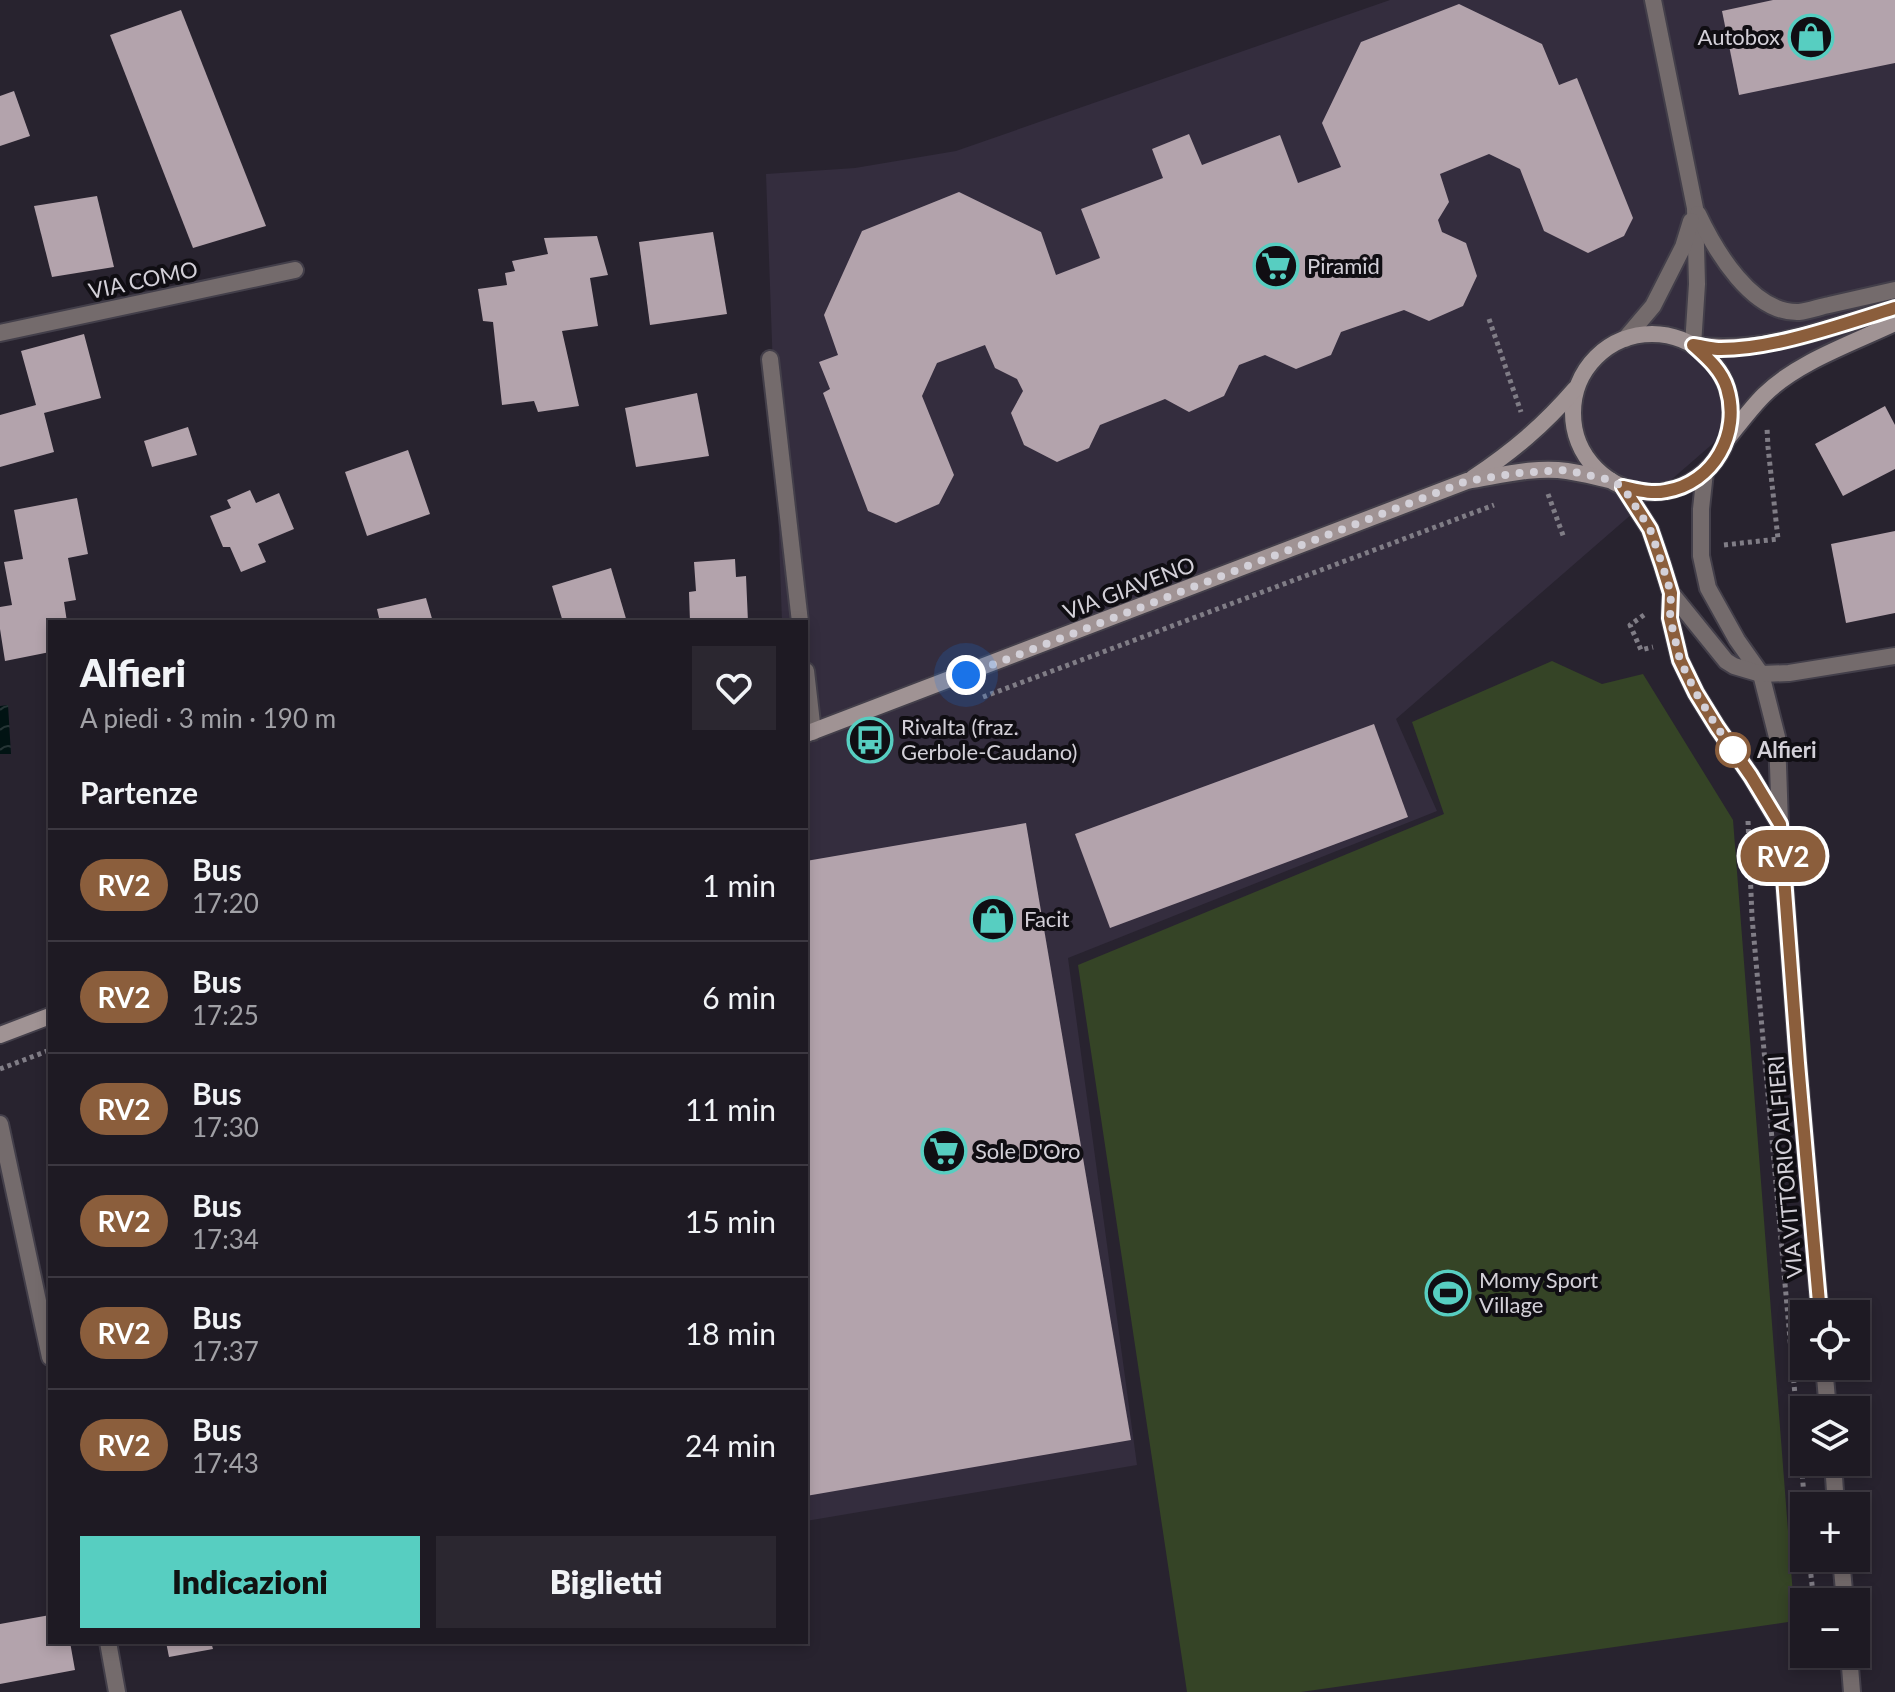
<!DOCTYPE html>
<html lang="it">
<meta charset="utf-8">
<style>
:root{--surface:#1e1a23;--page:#2b2730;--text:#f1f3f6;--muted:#a1a1a6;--line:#3c3841;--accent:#57cec1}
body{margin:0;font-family:Lato,sans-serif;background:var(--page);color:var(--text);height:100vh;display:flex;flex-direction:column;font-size:30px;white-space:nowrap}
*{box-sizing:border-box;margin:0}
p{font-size:26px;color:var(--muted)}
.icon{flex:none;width:44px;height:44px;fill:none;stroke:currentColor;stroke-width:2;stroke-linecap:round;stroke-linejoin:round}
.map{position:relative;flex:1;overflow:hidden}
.drawer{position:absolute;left:48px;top:620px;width:760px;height:1024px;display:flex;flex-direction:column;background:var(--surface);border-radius:0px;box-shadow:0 4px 12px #0003,0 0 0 2px var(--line)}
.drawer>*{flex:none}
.badge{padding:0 16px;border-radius:26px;font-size:28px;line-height:52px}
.controls{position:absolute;left:1790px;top:1300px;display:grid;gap:16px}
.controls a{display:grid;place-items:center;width:80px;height:80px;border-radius:0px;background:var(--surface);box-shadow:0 4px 12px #0003,0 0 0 2px var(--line);font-size:40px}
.you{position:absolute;width:40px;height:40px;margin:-20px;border:6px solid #fff;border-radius:50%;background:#1a73e8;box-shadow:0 0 0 12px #1a73e833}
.map>.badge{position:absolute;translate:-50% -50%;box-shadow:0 0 0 4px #fff}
h2{padding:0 32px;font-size:30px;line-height:72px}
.round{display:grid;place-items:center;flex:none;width:84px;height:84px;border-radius:0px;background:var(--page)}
.overview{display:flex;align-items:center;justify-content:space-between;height:136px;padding:0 32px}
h1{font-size:38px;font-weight:800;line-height:60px}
.cta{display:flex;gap:16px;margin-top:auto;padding:16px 32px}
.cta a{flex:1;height:92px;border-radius:0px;background:var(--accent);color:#111;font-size:32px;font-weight:800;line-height:92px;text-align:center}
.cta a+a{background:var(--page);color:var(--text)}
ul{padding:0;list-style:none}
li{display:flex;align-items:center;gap:24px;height:112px;padding:0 32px;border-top:2px solid var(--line)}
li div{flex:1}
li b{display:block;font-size:30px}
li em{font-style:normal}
li .badge{min-width:88px;font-weight:700;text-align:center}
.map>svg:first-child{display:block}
</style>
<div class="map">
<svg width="1895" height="1692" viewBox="0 0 1895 1692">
<defs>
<pattern id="water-waves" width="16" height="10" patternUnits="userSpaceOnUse" patternTransform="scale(2)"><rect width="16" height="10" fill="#011313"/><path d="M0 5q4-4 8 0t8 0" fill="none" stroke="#253435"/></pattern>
</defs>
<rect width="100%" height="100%" fill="#28232f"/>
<!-- built -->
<path fill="#342d3e" d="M1390,0h505v330l-109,50 -390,339 41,92 -369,147 69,507 -331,56v-899h-24l-16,-448 89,-6 101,-17z"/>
<!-- pitch -->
<path fill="#354426" d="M1552,661l50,23 41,-10 90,146 62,801 -494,71h-114l-109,-727 366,-151 -32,-92z"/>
<!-- water -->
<path fill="url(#water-waves)" d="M8,705l3,49h-11v-48z"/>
<!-- building -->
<g fill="#b3a3ac">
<path d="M1773,0h122v63l-156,32 -17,-84z"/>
<path d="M1459,4l83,40 17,41 18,-7 56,140 -9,18 -36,17 -44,-22 -24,-62 -31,-15 -49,20 9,28 -11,18 4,12 24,11 11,33 -14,30 -34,15 -25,-11 -63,22 -10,23 -35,14 -31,-14 -26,10 -15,31 -35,16 -24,-13 -65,26 -11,23 -32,14 -33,-17 -13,-32 12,-22 -6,-12 -22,-11 -10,-23 -48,18 -15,33 32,79 -15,29 -43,19 -28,-12 -45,-118 7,-4 -11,-27 19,-7 -14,-40 38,-84 97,-39 82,40 15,43 44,-17 -19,-49 82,-31 -11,-29 37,-15 13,31 78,-30 18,48 43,-16 -19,-44 39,-81z"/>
<path d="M181,10l85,216 -73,22 -83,-213z"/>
<path d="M14,91l16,45 -30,10v-50z"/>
<path d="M97,196l17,71 -62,10 -18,-71z"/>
<path d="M713,232l14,82 -77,11 -11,-83z"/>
<path d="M597,236l11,39 -18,3 8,48 -36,5 17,75 -41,6 -4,-11 -32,4 -9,-83 -10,-1 -5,-32 29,-4 -2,-12 10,-2 -3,-10 36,-7 -4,-16z"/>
<path d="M84,334l17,64 -57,15 10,39 -54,15v-52l36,-10 -15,-54z"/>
<path d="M697,393l12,63 -73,11 -11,-59z"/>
<path d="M1885,406l10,19v44l-52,27 -28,-52z"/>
<path d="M188,427l9,28 -45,12 -8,-26z"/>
<path d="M408,450l22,64 -63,22 -22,-64z"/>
<path d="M250,490l6,13 23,-10 15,36 -36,15 8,18 -25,10 -11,-25h-7l-13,-31 21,-8 -4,-8z"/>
<path d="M77,498l11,56 -20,4 8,42 -12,2 3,20h-17v30l-45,9 -5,-32v-22l12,-2 -8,-43 19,-3 -9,-49z"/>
<path d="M1895,531v82l-49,10 -15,-79z"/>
<path d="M735,559l1,18 10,-1 2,46h-58l-1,-30 7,-1 -2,-29z"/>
<path d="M611,568l16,54h-64l-11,-36z"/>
<path d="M426,598l7,24h-53l-3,-13z"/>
<path d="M1374,724l34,93 -298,111 -35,-94z"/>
<path d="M1026,823l105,617 -325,56v-635z"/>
<path d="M50,1615v27h20l5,28 -75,14v-60z"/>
<path d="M166,1642h45l2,7 -44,8z"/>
</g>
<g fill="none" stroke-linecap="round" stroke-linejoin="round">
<!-- lane casing -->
<g stroke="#433f4a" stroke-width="20">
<g id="lane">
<path d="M770,359l30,263"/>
<path d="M806,671l7,61"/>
</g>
</g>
<!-- street casing -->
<g stroke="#433f4a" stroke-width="20">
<g id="street">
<path d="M1653,0l42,208 2,76 -4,61"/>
<path d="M1698,214c17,36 54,100 101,98 10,-1 20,-5 30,-7 22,-5 44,-10 66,-15"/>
<path d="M0,333l295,-63"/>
<path d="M1625,339l28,-33 30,-59 8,-26"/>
<path d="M1705,472l-4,37v47l7,32 29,52 24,34 16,63 3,87 18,239 22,251"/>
<path d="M1623,487l27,42 12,35 9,29 -1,25 10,42 16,33 21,34 34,49 28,47"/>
<path d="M1671,593l55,68 8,5 27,8 28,-1 106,-17"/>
<path d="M0,1124l50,233"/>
<path d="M1824,1366l4,44"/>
<path d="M1833,1462l3,44"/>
<path d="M1841,1558l4,44"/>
<path d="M108,1642l9,50"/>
<path d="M1849,1654l3,38"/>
</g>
</g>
<!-- secondary casing -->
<g stroke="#433f4a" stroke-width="20">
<g id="secondary">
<circle cx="1652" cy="413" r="79"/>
<path d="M1694,345c68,10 137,-18 201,-37"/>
<path d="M1728,438c12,-15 23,-30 36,-43 33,-33 89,-52 131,-72"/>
<path d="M1473,478c40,-27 70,-52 102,-89"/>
<path d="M806,734l661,-253c32,-5 68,-15 100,-10 14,2 29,6 43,9"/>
<path d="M0,1035l50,-19"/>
</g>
</g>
<!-- path -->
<g stroke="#807d86" stroke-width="5" stroke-dasharray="4 4" stroke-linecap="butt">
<path d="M1489,319l32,93"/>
<path d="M1548,494l16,44"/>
<path d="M1724,545l54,-6 -10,-92 -1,-19"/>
<path d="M1644,615l-14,10 11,25 12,-3"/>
<path d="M983,697l511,-192"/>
<path d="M1748,821l4,96 53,589"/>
<path d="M0,1069l50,-19"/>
<path d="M1809,1558l5,44"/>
</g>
<!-- lane -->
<use href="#lane" stroke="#746b6c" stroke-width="16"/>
<!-- street -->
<use href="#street" stroke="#746b6c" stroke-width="16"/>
<!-- secondary -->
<use href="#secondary" stroke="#a09394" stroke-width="16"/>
</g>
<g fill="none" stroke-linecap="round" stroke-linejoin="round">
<!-- line casing -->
<g stroke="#fff" stroke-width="18">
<path id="line" d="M1820,1314l-22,-251 -18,-239 -29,-48 -34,-49 -21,-34 -16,-33 -10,-42 1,-25 -9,-29 -12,-35 -27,-42c15,3 28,7 43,4 48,-8 75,-58 61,-103 -6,-19 -21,-31 -34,-43 8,1 16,3 25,4 54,1 125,-25 177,-41"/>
</g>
<!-- line -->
<use href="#line" stroke="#8b5e3c" stroke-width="12"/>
<!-- walk -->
<path stroke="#d3d0d8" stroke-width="8" stroke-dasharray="0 14.4" d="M966,675l501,-194 51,-8 47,-3 45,10 13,7 27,42 12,35 9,29 -1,25 10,42 16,33 21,34 17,25 -1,-2"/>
</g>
<!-- icons -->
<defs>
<g id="shop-ring" transform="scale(2.3)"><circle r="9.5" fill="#100e13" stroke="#57cec1" stroke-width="1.5"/><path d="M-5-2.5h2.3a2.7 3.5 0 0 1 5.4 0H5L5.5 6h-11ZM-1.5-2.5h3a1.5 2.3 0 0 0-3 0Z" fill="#57cec1"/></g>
<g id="supermarket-ring" transform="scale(2.3)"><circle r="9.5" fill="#100e13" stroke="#57cec1" stroke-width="1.5"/><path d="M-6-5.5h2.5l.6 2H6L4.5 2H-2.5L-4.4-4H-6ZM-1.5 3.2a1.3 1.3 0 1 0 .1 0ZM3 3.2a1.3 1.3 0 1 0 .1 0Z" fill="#57cec1"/></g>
<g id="bus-ring" transform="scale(2.3)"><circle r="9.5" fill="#100e13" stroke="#57cec1" stroke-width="1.5"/><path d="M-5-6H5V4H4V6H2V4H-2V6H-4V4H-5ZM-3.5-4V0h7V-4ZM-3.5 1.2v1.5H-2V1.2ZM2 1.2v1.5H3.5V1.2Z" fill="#57cec1"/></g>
<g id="stadium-ring" transform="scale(2.3)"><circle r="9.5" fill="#100e13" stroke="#57cec1" stroke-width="1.5"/><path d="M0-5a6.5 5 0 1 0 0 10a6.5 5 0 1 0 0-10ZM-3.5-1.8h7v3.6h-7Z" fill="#57cec1"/></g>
</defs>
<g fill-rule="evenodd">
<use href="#shop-ring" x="1811" y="37"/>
<use href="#supermarket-ring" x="1276" y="266"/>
<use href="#bus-ring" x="870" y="740"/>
<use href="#shop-ring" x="993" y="919"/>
<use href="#supermarket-ring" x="944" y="1151"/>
<use href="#stadium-ring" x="1448" y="1293"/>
</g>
<!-- markers -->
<circle fill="#fff" stroke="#8b5e3c" stroke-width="4" cx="1733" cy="750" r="16"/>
<g text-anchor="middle" stroke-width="8" stroke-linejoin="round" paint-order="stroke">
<!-- poi labels -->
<g font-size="22" fill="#d3d0d8" stroke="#100e13" text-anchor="start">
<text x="1780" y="45" text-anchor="end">Autobox</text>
<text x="1307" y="274">Piramid</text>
<text x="901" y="735">Rivalta (fraz.<tspan x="901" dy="25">Gerbole-Caudano)</tspan></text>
<text x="1024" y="927">Facit</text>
<text x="975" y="1159">Sole D'Oro</text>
<text x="1479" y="1288">Momy Sport<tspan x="1479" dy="25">Village</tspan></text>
</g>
<!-- street labels -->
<g font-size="22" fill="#d3d0d8" stroke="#100e13">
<text transform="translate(143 280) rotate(-12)" y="8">VIA COMO</text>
<text transform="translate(1129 588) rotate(-21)" y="8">VIA GIAVENO</text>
<text transform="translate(1785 1167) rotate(-95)" y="8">VIA VITTORIO ALFIERI</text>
</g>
<!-- stop labels -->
<g font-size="22" font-weight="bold" fill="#d3d0d8" stroke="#100e13" text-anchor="start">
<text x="1757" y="758">Alfieri</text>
</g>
</g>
</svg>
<div class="controls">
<a><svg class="icon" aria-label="locate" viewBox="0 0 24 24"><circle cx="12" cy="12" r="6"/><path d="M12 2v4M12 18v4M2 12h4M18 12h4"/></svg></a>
<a><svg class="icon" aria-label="layers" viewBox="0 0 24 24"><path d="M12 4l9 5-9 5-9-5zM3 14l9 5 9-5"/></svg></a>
<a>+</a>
<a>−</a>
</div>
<div class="you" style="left:966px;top:675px"></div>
<b class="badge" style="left:1783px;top:856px;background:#8b5e3c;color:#fff">RV2</b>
<section class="drawer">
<div class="overview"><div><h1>Alfieri</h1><p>A piedi · 3 min · 190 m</p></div><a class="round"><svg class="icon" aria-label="heart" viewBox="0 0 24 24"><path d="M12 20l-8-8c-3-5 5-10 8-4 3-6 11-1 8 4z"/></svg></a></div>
<h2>Partenze</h2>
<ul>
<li><span class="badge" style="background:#8b5e3c;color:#fff">RV2</span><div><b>Bus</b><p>17:20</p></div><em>1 min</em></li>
<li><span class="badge" style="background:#8b5e3c;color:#fff">RV2</span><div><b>Bus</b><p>17:25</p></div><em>6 min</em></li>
<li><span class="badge" style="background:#8b5e3c;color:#fff">RV2</span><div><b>Bus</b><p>17:30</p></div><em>11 min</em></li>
<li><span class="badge" style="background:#8b5e3c;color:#fff">RV2</span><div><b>Bus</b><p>17:34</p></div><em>15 min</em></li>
<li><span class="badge" style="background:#8b5e3c;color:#fff">RV2</span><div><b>Bus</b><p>17:37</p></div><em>18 min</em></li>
<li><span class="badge" style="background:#8b5e3c;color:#fff">RV2</span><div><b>Bus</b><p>17:43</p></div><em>24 min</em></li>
</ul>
<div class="cta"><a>Indicazioni</a><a>Biglietti</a></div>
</section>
</div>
